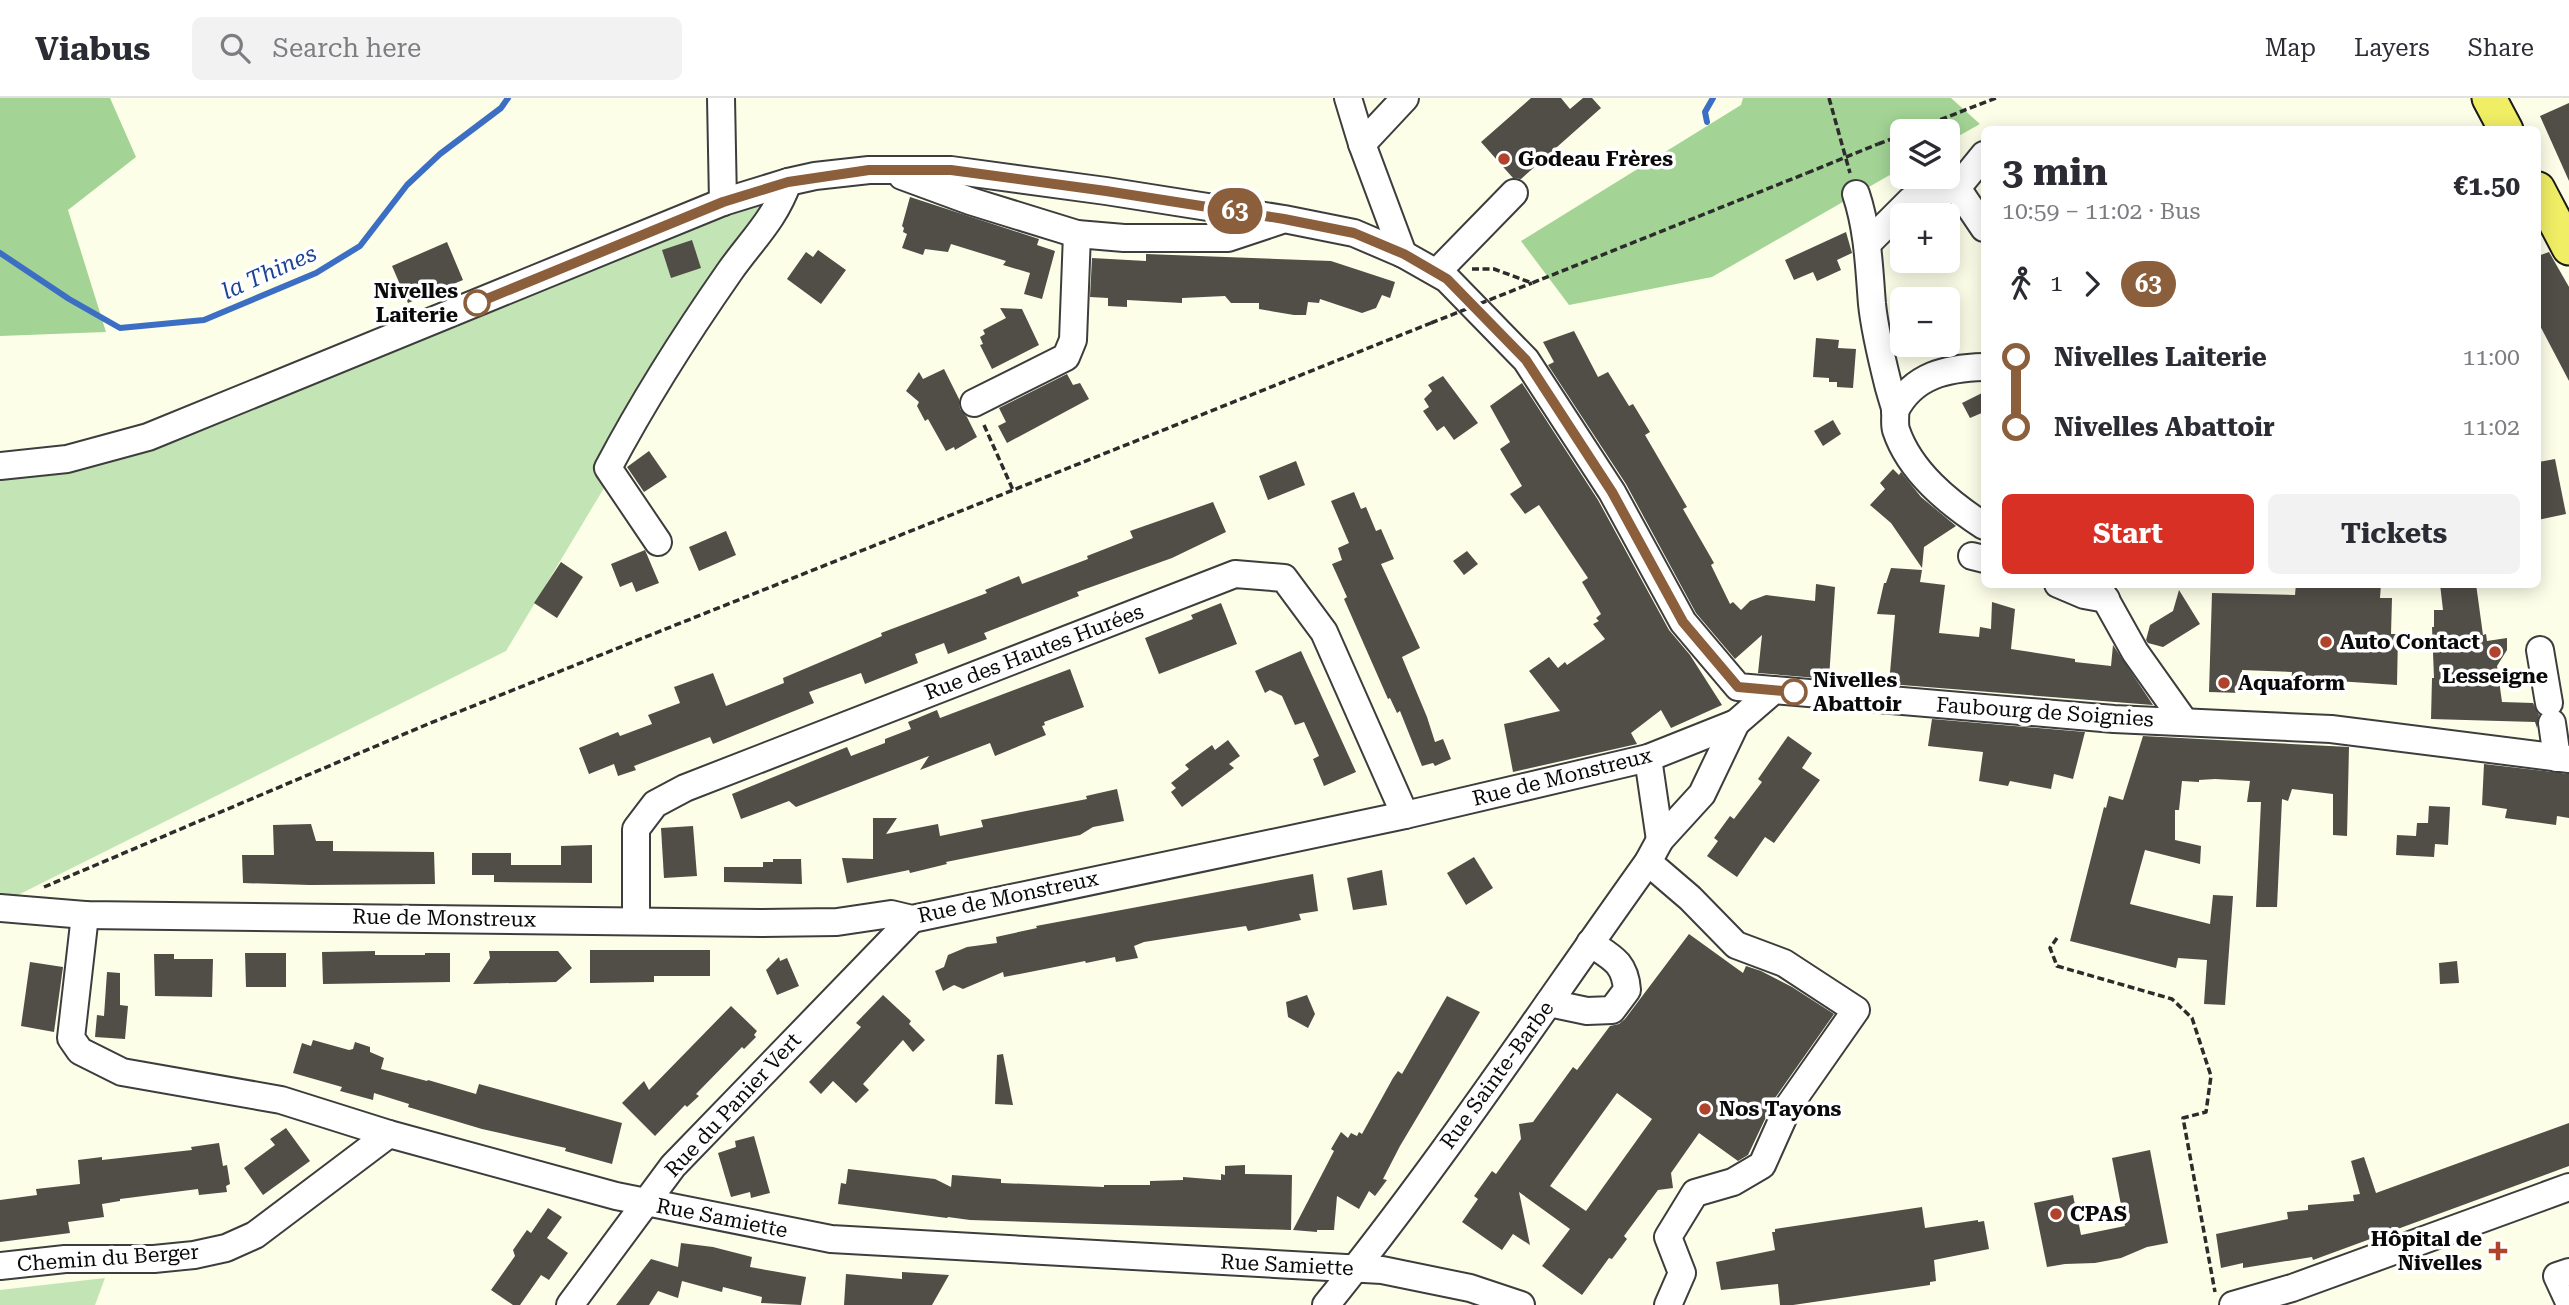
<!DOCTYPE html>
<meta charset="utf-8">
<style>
:root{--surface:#fff;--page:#f2f2f3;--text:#2b2b33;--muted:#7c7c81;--line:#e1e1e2;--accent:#d93025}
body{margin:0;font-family:"Roboto Serif",serif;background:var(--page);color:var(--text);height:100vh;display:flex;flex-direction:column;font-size:26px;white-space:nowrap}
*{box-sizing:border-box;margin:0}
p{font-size:23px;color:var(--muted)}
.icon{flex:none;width:38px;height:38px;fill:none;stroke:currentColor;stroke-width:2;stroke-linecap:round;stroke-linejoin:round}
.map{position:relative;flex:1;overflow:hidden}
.drawer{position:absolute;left:1981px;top:28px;width:560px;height:462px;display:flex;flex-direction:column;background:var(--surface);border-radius:10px;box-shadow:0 4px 18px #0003}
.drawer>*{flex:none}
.badge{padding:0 14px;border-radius:23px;font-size:24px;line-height:46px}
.tools{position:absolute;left:1890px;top:21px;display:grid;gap:14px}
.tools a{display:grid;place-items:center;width:70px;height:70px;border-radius:10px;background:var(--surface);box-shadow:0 4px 18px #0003;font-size:35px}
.map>.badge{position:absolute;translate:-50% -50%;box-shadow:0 0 0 4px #fff}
.legs{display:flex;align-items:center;gap:10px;height:77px;padding:0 21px;font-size:23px}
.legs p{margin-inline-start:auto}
.summary{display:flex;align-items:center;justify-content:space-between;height:119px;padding:0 21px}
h1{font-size:38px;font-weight:700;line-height:52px}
.action{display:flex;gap:14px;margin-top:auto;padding:14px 21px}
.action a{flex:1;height:80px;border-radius:10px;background:var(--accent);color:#fff;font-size:28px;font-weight:700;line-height:80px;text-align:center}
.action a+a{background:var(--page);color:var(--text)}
ul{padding:0 21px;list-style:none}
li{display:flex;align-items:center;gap:24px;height:70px;font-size:26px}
li i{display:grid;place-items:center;width:10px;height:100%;margin:0 9px;background:currentColor}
li i::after{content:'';width:18px;height:18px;margin:-9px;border:5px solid;border-radius:50%;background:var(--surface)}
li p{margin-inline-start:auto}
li:first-child i{background:linear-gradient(#0000 50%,currentColor 0)}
li:last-child i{background:linear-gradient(currentColor 50%,#0000 0)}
header{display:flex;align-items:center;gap:42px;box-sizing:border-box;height:98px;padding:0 35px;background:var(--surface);border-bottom:2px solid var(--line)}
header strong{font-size:33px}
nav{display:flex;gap:38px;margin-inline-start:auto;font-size:24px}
.search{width:490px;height:63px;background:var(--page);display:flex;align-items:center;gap:18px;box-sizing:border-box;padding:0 24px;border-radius:10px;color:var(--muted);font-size:26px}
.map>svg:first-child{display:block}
</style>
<header>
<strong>Viabus</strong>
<div class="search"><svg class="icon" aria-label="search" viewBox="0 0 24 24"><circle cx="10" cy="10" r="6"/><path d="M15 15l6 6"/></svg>Search here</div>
<nav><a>Map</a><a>Layers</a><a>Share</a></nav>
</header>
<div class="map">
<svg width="2569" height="1207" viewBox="0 0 2569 1207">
<rect width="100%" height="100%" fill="#fdfee8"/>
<!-- green -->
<g fill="#c3e5b5">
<path d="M788,84l-282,469 -506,253v-438l67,-7z"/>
<path d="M105,1180l-10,27h-95v-15z"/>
</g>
<!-- forest -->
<g fill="#a3d495">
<path d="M0,0h110l26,59 -68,53 38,122 -106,4z"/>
<path d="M1743,0h208l29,26 -32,18v-11h-46v37l-190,109 -143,28 -48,-64 220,-136z"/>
</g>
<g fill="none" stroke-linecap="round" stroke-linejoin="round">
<!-- stream -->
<g stroke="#3c6fc4" stroke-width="6">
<path d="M1707,24l-2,-10 8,-14"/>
<path d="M0,155l69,46 51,29 84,-8 112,-47 44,-27 47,-61 33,-31 61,-46 7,-10"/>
</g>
</g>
<!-- building -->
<g fill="#514d47" fill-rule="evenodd">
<path d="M1531,0h30l9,11 13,-11h9l9,10 -80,71 -8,-1 -32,-36z"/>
<path d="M2569,5v78l-29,-65z"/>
<path d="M910,99l129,42 -2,6 18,6 -13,48 -18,-5 6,-21 -27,-8 3,-4 -55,-17 -3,8 -23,-3 -2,6 -21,-7 5,-14 -4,-2 1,-4 -2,-2z"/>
<path d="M1846,134l6,21 -15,7 4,10 -24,11 -4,-9 -19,8 -9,-20z"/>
<path d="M692,142l9,28 -30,10 -9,-28z"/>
<path d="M447,144l16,38 -55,23 -16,-37z"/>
<path d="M818,152l28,20 -25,34 -34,-25 19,-27 7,5z"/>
<path d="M2549,154l20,35v94l-31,-59v-66z"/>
<path d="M1146,156l185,7 64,21 -5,16 -8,-3 -6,13 -14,5 -42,-14 -1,4 -11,-1 -2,13h-12l-35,-6v-6h-28l-6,-7 -43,2v5l-55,-3v7l-19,-1v-8l-18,-1 2,-39 54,3z"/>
<path d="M1000,210l22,1 17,36 -47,24 -12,-24 3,-1 -3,-7 5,-3 -2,-4 23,-12z"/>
<path d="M1574,233l24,46 10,-5 21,34 4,-2 17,28 -5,3 42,72 -4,2 31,54 -3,2 19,39 3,-2 8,8 9,-9 16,-6 49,6 1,-17 19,3 -6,92 -71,-6 4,-38 -27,24 -39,-46 -70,-129 -78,-119 6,-3 -11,-20z"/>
<path d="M1816,240l23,2 -1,8 18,1 -3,39 -16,-1v-5h-8v-4l-16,-1z"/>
<path d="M944,271l15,30 1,10 7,8 10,20 -22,13 -1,-3 -8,4 -18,-32 -3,2 -8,-15 2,-4 -13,-11 13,-19 4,7z"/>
<path d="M1067,276l6,11 7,-2 9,16 -82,44 -9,-17 8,-4 -7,-14z"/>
<path d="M1443,278l35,47 -24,17 -10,-14 -7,5 -14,-20 6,-4 -5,-8 8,-8 -4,-6z"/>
<path d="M1522,285l76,117 71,130 21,25 32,50 -51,23 -10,-18 -30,23 6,11 -124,28 -9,-48 56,-13 -31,-40 20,-14 9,11 7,-6 2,3 38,-26 -12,-15 6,-3 -3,-3 5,-4 -19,-32 6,-4 -49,-73 -14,9 -15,-20 12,-8 -22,-37 10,-7 -20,-36z"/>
<path d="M1984,294v20l-14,6 -8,-15z"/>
<path d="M1833,322l8,14 -18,12 -9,-15z"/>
<path d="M649,353l18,26 -23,15 -17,-25z"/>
<path d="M2555,361l11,55 -28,6v-58z"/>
<path d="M1296,363l9,24 -37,15 -9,-24z"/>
<path d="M1893,371l6,6 2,-3 20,25 35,29 -32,21 -2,21 -31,-45 -21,-18 15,-16 -5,-6z"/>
<path d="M1354,394l7,17 5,-2 10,24 5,-2 13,30 -13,5 39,84 -18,9 25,60 8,25 8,-3 8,20 -16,7 -2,-3 -11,3 -22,-55 -3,2 -7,-15 -2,1 -44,-100 3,-2 -15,-33 10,-4 -4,-12 11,-5 -18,-42z"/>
<path d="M1213,404l13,30 -54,26 -95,34 2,4 -95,37 3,6 -39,15 -4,-11 -29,11 3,9 -53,21 -4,-11 -52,19 5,11 -101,41 -3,-7 -76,29 2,4 -18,6 -4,-12 -25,10 -10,-26 39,-16 2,4 32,-12 -4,-9 32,-12 -6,-16 39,-14 13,33 58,-23 -1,-5 99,-42 -1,-3 106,-40 -2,-3 34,-14 3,8 66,-25 -1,-3 46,-18 -3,-7z"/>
<path d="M726,433l10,24 -37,16 -10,-24z"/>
<path d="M645,452l14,33 -23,9 -4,-10 -12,5 -9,-23z"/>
<path d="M1467,453l11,13 -14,11 -11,-14z"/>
<path d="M561,464l22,15 -26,41 -23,-15z"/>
<path d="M1891,470l31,2 -2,12 25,3 -6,48 40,4 1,-10 11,2 1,-27 23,7 -4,40 64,10v3l36,4 2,-21 40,60 -264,-21 6,-69 -18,-1 7,-31h2z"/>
<path d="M2296,486h85l-1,14h12l-1,36h7l-1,51 -60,-4 -1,4 -45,-1 1,-12 -50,-2 -1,23 -32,-1 3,-99 83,2z"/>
<path d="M2440,486h36l7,51 3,-1 1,7 20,-3v12l-10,16 5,36 31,1 6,12 -2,13 -2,-6 -104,-3 1,-41h2l-2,-51h2v-17h9z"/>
<path d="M2179,492l21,34 -37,23 -15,-4 -2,-3 4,-15 23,-14z"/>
<path d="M1221,505l16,41 -78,30 -14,-36 48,-19 -2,-4z"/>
<path d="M1301,553l55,121 -32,14 -11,-27 6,-3 -15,-34 -9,3 -13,-29 -12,-6 -5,3 -10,-22z"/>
<path d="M1070,571l14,38 -40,15 1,3 -3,1 4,9 -51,21 -5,-13 -70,27 9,-14 -133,51 -7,-6 -48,18 -9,-25 115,-47 4,9 34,-13v-4l26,-10 -3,-7 29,-12 3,8z"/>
<path d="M1932,621l153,13 -12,47 -19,-5 -3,15 -41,-8 -2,5 -29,-5 4,-29 -55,-6z"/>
<path d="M1788,638l24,17 -10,15 18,12 -46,63 -9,-6 -28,40 -30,-21 11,-15 -4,-3 16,-22 4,3 28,-37 -4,-3z"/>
<path d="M2143,638l206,11 -2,89 -14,-1v-41l-41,-5 -4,12 -6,-2 -5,108h-21l5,-105h-14l3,-21 -35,-2 -16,1v2l-17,-1 -3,29h-4v30l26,6 -1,18 -55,-14 -15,54 80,20 3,-29 20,1 -8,109 -21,-1 3,-44 -29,-2 -2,10 -106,-27 34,-134 2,1 3,-12 14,4z"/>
<path d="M1228,642l12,16 -11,8 5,4 -52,39 -11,-15 5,-4 -5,-5 18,-14 -4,-4 27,-20 3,5z"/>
<path d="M2484,666l85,10v44l-12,-2 -1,9 -51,-7 2,-9 -25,-4z"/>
<path d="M1117,691l7,32 -31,6 -13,8 -134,27 1,2 -37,9 -1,-3 -62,13 -5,-25 31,1v-41h24l-11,16 52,-10 2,12 43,-9 -2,-7 106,-21 -1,-3z"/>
<path d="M2429,708l21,1 -2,38 -13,-1 -1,13 -38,-2 1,-20 19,1 1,-13h11z"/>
<path d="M311,726l5,17h17v10l101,1 1,32 -125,1 -67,-2 -1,-28h32l-1,-30z"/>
<path d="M693,728l4,50 -33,2 -3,-50z"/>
<path d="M592,747v38l-98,-1v-7h-22v-22h39v12h50v-19z"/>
<path d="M1474,759l19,31 -27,17 -19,-32z"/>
<path d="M773,761h28l1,25 -78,-2v-15h39v-5h10z"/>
<path d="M1382,772l5,35 -34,5 -6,-32z"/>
<path d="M1313,776l5,37 -19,3 2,6 -53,11 -2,-5 -102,16 -10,4 4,12 -22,4 -1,-5 -29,6 -1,-2 -81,16 -1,-5 -40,17 -9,-4 -11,6 -8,-20 9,-4 4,-12 19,-8 30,-4 -1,-6 41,-9 -1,-2z"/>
<path d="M1689,836l54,39 3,-7 15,5 31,16 42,27 -59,84 -27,57 -10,6 -39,-28 -28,40 2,15 -15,2 -34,46 3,3 -15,20 -3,-1 -27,37 -40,-29 28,-37 -51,-37 11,53 -17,-11 -11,16 -40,-28 16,-23 -4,-3 18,-25 4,3 25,-35 -2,-15 14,-2 40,-55 4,3 33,-44 9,-2 6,-5zM1617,995l35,26 -66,92 -36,-25z"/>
<path d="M590,852h120v26h-56v6l-64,1z"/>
<path d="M375,853v4h50v-2h25v29l-127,2 -1,-32z"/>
<path d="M489,853h69l14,17 -16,14 -83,2 17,-26z"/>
<path d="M245,855h41v34h-40z"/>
<path d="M154,856h20v5h39l-1,38 -57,-1z"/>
<path d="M779,859l1,4 7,-3 12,28 -22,9 -11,-25z"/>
<path d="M2457,863l2,22 -19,1 -1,-21z"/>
<path d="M30,864l33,5 -9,65 -33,-6z"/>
<path d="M107,874l13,1v32l8,1 -3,33 -30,-2 2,-22 7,1z"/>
<path d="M883,897l28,26 -2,3 16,16 -12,12 -10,-12 -40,44 6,6 -13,13 -23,-22 -12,13 -12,-12 52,-55 -5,-4z"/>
<path d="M1307,897l8,19 -7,14 -20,-11 -2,-15z"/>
<path d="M1447,898l33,16 -80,134 -17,33 4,1 -12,16 -6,-5 -10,18 -22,-13 -3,34h-17v2l-24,-2 41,-79 -3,-2 10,-17 7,6 3,-5 6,3 2,-4 3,2 31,-56 5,-7 4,3z"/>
<path d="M731,908l26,25 -3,4 2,2 -12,12 -2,-2 -46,47 3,2 -12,11 -2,-2 -30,31 -33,-33 22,-22 5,9z"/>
<path d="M313,942l36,10 4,-1 2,-7 15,5v5l14,6 -3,11 46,12 1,-1 48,14 3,-10 143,39 -10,41 -47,-13 1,-3 -84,-19 -74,-22 1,-3 -35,-11 -1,7 -33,-9 2,-4 -49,-14 9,-30 9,3z"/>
<path d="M1003,956l10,51 -18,-1 2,-49z"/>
<path d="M2569,1025v43l-256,94 -1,-3 -69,11v-5l-22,5 -5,-34 72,-15 -1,-7 21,-2v-5l46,-4 -1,-6 7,-1 -9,-33 13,-4 12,36z"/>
<path d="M286,1030l24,33 -47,34 -19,-27 31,-23 -5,-6z"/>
<path d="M754,1038l16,57 -19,5 -1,-6 -19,5 -13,-44 18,-6 -1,-6z"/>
<path d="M219,1045l4,23 4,-1 3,19 -4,2 1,6 -28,3 -1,-6 -78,10v2l-18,3 2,13 -36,5 2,11 -70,9v-42l37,-5 -1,-6 44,-5 -2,-24 24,-3v3l90,-10 -1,-3z"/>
<path d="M2150,1052l18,93 -21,4 -26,11 -26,5 -30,1 -18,3 -13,-64 39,-8 8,40 44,-9 -13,-68z"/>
<path d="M1245,1067v9l47,1 -1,55 -321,-10 -22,-3 -1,1 -109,-14 3,-21 5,1 2,-15 87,10 16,8 1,-12 49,4v4l103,4v-2h46v-4l33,-1v-3l38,3v-6l4,1v-9z"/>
<path d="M1922,1109l3,21 53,-8v2l6,-1 5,28 -55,11 2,21 -6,1v3l-137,20h-13l-2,-21 -57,6 -5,-28 59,-12 -3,-18h3v-3z"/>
<path d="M548,1110l14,9 -15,21 21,15 -19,27 -8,-5 -21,30h-7l-22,-15 24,-34 -2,-6 14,-20 4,3z"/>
<path d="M681,1145l32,4 39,10 -2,10 56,10 -5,28 -40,-2 1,-6 -39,-10 -1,5 -40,-11 -4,17 -20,-7 -9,14h-33l35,-46 27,8z"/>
<path d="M902,1174l47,3 -17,30h-88l2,-31 56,5z"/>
</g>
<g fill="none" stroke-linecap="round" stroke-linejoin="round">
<!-- minor casing -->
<g stroke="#3d3d3d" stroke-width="30">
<g id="minor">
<path d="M721,0l2,104"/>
<path d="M1348,0l14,46 41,110"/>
<path d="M1362,46l43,-46"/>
<path d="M902,78l68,25 107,33 47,4h104l51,-17"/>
<path d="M1957,90l27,-33"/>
<path d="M1856,96c12,36 13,73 16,110 3,29 10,56 17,84 2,7 4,14 6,20 1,7 -1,15 1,22 14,42 53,73 88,96"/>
<path d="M1868,145l43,-43 46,-12 27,40"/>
<path d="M1437,174l77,-79"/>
<path d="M974,305l92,-46 7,-17 4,-106"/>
<path d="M1895,313c18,-36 52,-43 89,-44"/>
<path d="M0,368l67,-7 81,-22 575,-235 65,-20 27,-6 54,-6h82l155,21 178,28 70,14 49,21 44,25 79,81 86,132 71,130 55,65 376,32 217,10 238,30"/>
<path d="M658,444l-50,-74c36,-68 78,-134 122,-197 22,-31 45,-52 58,-89"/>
<path d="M1972,458l12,3"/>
<path d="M2058,486l26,11 22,4"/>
<path d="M2097,486l38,68 49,69"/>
<path d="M2540,552l9,53"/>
<path d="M2552,625l5,35"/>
<path d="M1648,660l12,82"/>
<path d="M1648,764l42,36 46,47 48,18 72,47 -68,97 -26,58 -29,17 -38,11 -27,44 14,36 -14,32"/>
<path d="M0,810l85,7 676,8 76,-1 54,-8 21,5 493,-104 243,-57 88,-35 38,-33"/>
<path d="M85,817l-14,123 9,13 42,21 159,28 108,34 227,62 215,43 551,31 88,18 51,17"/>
<path d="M636,822v-91l19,-25 30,-16 550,-214 49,4 40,54 81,183"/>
<path d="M1549,905l38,8 25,-1 15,-20c-2,-28 -16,-33 -37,-47"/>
<path d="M0,1168l65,-7h89l40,-4 32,-7 29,-13 134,-101"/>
<path d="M2569,1174l-12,4 12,26"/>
<path d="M570,1207l103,-139 239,-247"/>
<path d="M1326,1207c115,-142 216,-295 322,-443l12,-22 42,-46 34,-71"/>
<path d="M2233,1207l59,-17 277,-101"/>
</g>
</g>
<!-- major casing -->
<g stroke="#1b1b1b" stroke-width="37">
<g id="major">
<path d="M2489,0l17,32"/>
<path d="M2538,91l31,59"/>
</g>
</g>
<!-- path -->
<g stroke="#2c2c2c" stroke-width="3.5" stroke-dasharray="7 3.5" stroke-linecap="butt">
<path d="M1829,0l21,75"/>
<path d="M1911,33l85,-33"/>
<path d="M1878,46l24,-9"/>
<path d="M1472,171h22l38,14 275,-110"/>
<path d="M984,327l29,65"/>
<path d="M44,789l384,-163 1003,-401"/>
<path d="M2057,840l-7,10 7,18 115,33 20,19 19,58 -5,36 -23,6 32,174"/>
</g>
<!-- minor -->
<use href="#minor" stroke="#fff" stroke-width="26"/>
<!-- major -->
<use href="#major" stroke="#f0ee65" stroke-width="33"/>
<!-- path-bridge -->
<g stroke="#2c2c2c" stroke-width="3.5" stroke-dasharray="7 3.5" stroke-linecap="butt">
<path d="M1807,75l71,-29"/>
<path d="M1431,225l101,-40"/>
</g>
</g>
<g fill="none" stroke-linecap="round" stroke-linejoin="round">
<!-- line-1 casing -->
<g stroke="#fff" stroke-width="16">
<path id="line-1" d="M477,205l246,-101 65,-20 81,-12h82l155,21 178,28 70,14 50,21 43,25 79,81 86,132 71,130 55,65 56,5"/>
</g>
<!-- line-1 -->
<use href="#line-1" stroke="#8b5e3c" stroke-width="10"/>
</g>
<!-- markers -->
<g fill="#b0432c" stroke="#fff" stroke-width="2.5">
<circle cx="1504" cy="61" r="7"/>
<circle cx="2326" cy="544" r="7"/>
<circle cx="2495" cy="554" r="7"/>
<circle cx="2224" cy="585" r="7"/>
<circle cx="1705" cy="1011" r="7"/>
<circle cx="2056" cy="1116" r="7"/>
<path d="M2494.5 1142.5h7v7h7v7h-7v7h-7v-7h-7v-7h7z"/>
</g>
<g fill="#fff" stroke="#8b5e3c" stroke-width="3.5">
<circle cx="477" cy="205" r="12"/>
<circle cx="1794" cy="594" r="12"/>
</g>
<g text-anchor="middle" stroke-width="7" stroke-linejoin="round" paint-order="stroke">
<!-- poi labels -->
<g font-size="21" font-weight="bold" fill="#0a0a0a" stroke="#fff" text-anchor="start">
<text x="1518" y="68">Godeau Frères</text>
<text x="2340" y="551">Auto Contact</text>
<text x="2495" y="585" text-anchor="middle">Lesseigne</text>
<text x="2238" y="592">Aquaform</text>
<text x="1719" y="1018">Nos Tayons</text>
<text x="2070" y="1123">CPAS</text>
<text x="2482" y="1148" text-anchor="end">Hôpital de<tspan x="2482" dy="24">Nivelles</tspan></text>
</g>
<!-- stop labels -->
<g font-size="21" font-weight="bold" fill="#0a0a0a" stroke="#fff" text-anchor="end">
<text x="458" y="200">Nivelles<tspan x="458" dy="24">Laiterie</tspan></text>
<text x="1813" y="589" text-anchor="start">Nivelles<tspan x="1813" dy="24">Abattoir</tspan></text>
</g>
<!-- street labels -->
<g font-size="21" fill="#0a0a0a" stroke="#fff">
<text transform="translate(1034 554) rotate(-21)" y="7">Rue des Hautes Hurées</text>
<text transform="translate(2045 614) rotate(4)" y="7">Faubourg de Soignies</text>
<text transform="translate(1562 679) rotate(-14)" y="7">Rue de Monstreux</text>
<text transform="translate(1008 799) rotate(-12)" y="7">Rue de Monstreux</text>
<text transform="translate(444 820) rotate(1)" y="7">Rue de Monstreux</text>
<text transform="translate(1497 977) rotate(-54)" y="7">Rue Sainte-Barbe</text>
<text transform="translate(733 1007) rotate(-47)" y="7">Rue du Panier Vert</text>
<text transform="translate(722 1120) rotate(11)" y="7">Rue Samiette</text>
<text transform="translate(108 1160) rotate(-4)" y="7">Chemin du Berger</text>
<text transform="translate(1287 1167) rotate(3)" y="7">Rue Samiette</text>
</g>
<!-- water labels -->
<g font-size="23" font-style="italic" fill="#1c4492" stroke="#fff">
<text transform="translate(269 174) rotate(-24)" y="8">la Thines</text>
</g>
</g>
</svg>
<div class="tools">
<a><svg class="icon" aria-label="layers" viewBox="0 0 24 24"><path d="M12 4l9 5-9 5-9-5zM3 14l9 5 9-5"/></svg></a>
<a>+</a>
<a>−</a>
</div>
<b class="badge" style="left:1235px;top:113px;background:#8b5e3c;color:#fff">63</b>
<section class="drawer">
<div class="summary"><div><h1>3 min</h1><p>10:59 – 11:02 · Bus</p></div><b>€1.50</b></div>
<div class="legs"><svg class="icon" aria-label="walk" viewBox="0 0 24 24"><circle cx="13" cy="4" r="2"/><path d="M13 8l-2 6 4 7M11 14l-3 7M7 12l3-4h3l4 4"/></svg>1<svg class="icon" aria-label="forward" viewBox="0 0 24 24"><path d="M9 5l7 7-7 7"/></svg><b class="badge" style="background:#8b5e3c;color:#fff">63</b></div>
<ul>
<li><i style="color:#8b5e3c"></i><b>Nivelles Laiterie</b><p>11:00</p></li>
<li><i style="color:#8b5e3c"></i><b>Nivelles Abattoir</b><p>11:02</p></li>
</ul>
<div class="action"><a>Start</a><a>Tickets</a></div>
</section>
</div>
